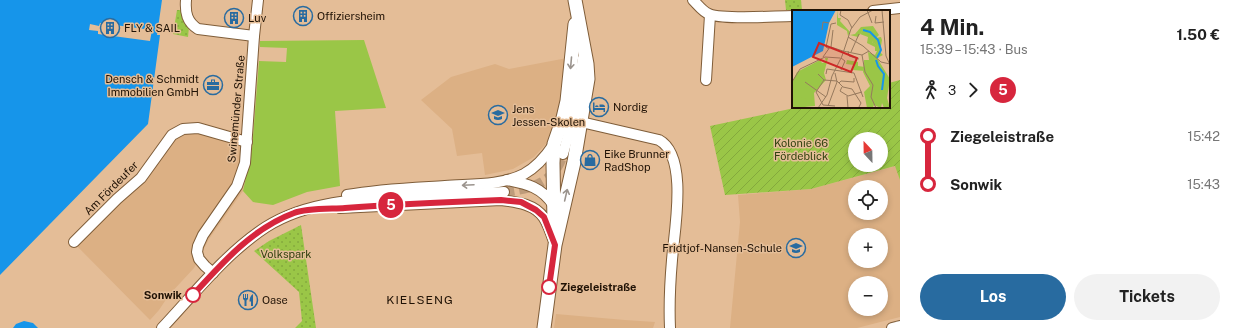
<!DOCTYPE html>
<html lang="de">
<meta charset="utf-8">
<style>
:root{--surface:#fff;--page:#f2f2f2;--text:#222;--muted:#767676;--accent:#286ba0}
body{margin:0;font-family:"Public Sans",sans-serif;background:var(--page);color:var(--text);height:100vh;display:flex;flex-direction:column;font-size:15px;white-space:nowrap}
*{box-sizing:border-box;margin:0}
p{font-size:13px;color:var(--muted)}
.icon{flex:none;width:22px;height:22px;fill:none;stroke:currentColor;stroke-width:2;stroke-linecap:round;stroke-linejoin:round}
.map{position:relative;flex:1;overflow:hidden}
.side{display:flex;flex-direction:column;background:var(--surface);width:340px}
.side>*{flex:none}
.badge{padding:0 8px;border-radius:13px;font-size:14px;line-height:26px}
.needle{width:26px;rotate:338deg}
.buttons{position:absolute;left:848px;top:132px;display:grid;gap:8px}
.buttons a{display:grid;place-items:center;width:40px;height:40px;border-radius:50%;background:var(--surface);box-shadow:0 2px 6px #0003;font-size:20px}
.map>.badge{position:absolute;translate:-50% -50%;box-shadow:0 0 0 2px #fff}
.legs{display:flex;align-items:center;gap:6px;height:44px;padding:0 20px;font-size:13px}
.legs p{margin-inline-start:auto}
.summary{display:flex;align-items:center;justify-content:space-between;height:68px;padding:0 20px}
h1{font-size:22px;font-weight:700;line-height:30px}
.button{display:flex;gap:8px;margin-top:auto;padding:8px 20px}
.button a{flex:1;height:46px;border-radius:24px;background:var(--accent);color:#fff;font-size:16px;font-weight:700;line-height:46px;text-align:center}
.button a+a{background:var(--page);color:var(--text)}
ul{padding:0 20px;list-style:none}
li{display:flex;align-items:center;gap:14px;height:48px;font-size:15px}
li i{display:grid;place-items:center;width:6px;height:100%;margin:0 5px;background:currentColor}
li i::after{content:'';width:10px;height:10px;margin:-5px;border:3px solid;border-radius:50%;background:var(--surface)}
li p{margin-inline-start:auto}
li:first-child i{background:linear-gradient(#0000 50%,currentColor 0)}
li:last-child i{background:linear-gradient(currentColor 50%,#0000 0)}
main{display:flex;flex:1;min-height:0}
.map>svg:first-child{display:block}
</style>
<main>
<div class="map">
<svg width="900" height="328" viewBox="0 0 900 328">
<defs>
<pattern id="park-dots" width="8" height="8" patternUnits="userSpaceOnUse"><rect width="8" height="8" fill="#9ac647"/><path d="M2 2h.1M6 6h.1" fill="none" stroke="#84a93d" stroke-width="1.8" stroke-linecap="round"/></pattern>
<pattern id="garden-furrows" width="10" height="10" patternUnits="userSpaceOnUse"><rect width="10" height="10" fill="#9ac647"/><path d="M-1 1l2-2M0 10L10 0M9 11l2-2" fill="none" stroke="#84a93d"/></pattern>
</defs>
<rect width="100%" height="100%" fill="#e4bd97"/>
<!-- built -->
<g fill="#dcb084" fill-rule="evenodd">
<path d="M567,58l-2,35 -12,43 -19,21 -21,12 -28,6 -3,-22 -25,3 -5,-27 -31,-29 30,-23 44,-13 14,5z"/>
<path d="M191,131l61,18 -9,42 -34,48 -15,29 -25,27 -10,15 -9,10 -74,-75 101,-109z"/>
<path d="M896,166l4,14v137l-43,11h-127l10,-106 -2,-27 73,-6zM855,187h26v26h-26zM855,235h26v26h-26zM855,283h26v26h-26z"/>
<path d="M556,314l69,6 30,2 -2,6h-99z"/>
</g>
<!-- grass -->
<path fill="#9ac647" d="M364,40l22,68 -51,3 5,75 -33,6 -34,13 -20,-3 -10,-11 9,-42 7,-88 27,1 1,-14 -27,-1v-6z"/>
<!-- park -->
<g fill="url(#park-dots)">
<path d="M785,0h16l1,10h-16z"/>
<path d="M177,10h5l7,17 -1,10 -15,-3z"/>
<path d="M301,225l15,103h-21l7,-7 -3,-29 -45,-41 15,-10z"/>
</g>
<!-- garden -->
<path fill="url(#garden-furrows)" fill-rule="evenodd" d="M900,80v100l-5,-14 -84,23 -86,6 -15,-69 89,-19h90v-24zM855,139h26v26h-26z"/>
<!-- water -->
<g fill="#1695ea">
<path d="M0,0h162l-5,35h3l-12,89 -148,151z"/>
<path d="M24,321l9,2 5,5h-25l3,-4z"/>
</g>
<!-- pier -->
<path fill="#e4bd97" d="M100,23l52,7 -2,11 -52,-7v-3l-9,-1 1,-6 9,2z"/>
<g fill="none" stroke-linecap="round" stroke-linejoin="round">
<!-- minor-tunnel -->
<path stroke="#bd9b7a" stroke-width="10" stroke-dasharray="10 5" stroke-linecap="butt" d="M504,192c28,-4 50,-8 59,-38"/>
<!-- minor casing -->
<g stroke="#7f5d39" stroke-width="12">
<g id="minor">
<path d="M186,0c-1,13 1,22 12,29l56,7"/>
<path d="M693,0c5,5 10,12 16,14 14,6 66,2 84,2"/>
<path d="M873,11l27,-3"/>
<path d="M706,80l4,-65"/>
<path d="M581,122l78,18c30,16 15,92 13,120 -2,23 -3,45 -2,68"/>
<path d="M563,154l11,-39 9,-57"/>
<path d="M507,180c20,4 35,7 47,26"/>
<path d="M347,195c33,-6 65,-7 98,-9 26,-2 55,0 79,-12 13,-7 22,-18 30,-30"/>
<path d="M340,208l161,-8c15,2 34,4 43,18 5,8 8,18 11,27"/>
<path d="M74,242l43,-43 24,-21 31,-43 11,-6 15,-1 49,14"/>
<path d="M213,273l-8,-7 -6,-7 -2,-7 1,-6 5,-11 34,-49 8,-23 9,-127 4,-36"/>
<path d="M162,328c33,-35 64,-75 104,-101 43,-27 95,-28 144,-30 31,-2 63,-3 94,-5"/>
<path d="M892,328l8,-2"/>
</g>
</g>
<!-- major casing -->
<g stroke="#7f5d39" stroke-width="15">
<g id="major">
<path d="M554,224l-1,-61 1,-19 9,-26 4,-17 8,-77"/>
<path d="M544,328l11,-83 19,-83 14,-83 -1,-15 -12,-64"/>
</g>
</g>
<!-- minor -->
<use href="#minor" stroke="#fff" stroke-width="10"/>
<!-- major -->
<use href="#major" stroke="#fff" stroke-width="13"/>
</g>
<!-- one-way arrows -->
<defs><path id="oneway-shaft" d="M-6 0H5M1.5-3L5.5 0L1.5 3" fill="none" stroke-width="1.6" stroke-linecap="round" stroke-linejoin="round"/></defs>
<g stroke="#9b948e">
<use href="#oneway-shaft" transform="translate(571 63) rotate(95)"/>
<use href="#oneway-shaft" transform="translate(468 185) rotate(177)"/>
<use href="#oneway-shaft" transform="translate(566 195) rotate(-77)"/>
</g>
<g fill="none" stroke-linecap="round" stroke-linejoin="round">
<!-- line-1 casing -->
<g stroke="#fff" stroke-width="9">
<path id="line-1" d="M193,295c29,-32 60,-67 101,-82 12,-5 38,-4 51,-5 52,-4 104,-6 156,-8l20,2 15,8 8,7 11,28 -6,42"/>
</g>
<!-- line-1 -->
<use href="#line-1" stroke="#d7263d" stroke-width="6"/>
</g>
<!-- icons -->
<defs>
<g id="building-ring" transform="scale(1)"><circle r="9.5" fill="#e4bd97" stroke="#286ba0" stroke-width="1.5"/><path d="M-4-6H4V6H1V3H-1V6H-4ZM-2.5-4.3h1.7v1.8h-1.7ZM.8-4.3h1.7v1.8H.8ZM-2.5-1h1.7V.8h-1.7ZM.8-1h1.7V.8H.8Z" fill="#286ba0"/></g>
<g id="office-ring" transform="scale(1)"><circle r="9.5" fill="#e4bd97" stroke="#286ba0" stroke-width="1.5"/><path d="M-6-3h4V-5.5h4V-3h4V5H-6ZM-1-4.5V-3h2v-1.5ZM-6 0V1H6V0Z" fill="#286ba0"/></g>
<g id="hotel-ring" transform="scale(1)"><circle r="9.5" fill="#e4bd97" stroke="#286ba0" stroke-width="1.5"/><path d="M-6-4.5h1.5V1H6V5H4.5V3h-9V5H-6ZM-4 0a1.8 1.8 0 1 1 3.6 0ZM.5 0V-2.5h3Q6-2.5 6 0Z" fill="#286ba0"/></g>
<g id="school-ring" transform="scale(1)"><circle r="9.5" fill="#e4bd97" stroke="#286ba0" stroke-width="1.5"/><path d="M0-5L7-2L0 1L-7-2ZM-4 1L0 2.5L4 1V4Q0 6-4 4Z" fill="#286ba0"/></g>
<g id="shop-ring" transform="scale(1)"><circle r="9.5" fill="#e4bd97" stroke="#286ba0" stroke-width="1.5"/><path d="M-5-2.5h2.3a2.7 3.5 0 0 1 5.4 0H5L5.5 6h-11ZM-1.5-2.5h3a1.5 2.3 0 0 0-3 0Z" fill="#286ba0"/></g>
<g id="restaurant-ring" transform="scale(1)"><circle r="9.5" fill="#e4bd97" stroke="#286ba0" stroke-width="1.5"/><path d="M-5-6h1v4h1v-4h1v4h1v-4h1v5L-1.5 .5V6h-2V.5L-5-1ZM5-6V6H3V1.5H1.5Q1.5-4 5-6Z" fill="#286ba0"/></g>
</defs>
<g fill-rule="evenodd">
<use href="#building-ring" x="303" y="16"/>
<use href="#building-ring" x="234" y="18"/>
<use href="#building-ring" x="110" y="28"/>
<use href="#office-ring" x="213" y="85"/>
<use href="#hotel-ring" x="599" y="107"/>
<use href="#school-ring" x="498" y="115"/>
<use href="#shop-ring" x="590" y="160"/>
<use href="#school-ring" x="796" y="248"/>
<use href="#restaurant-ring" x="248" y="300"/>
</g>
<!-- markers -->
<g fill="#fff" stroke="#d7263d" stroke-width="2">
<circle cx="549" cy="287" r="7"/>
<circle cx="193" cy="295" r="7"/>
</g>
<g text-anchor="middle" stroke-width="3" stroke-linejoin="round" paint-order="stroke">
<!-- poi labels -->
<g font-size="11" fill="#201205" stroke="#e4bd97" text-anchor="start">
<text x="317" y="20">Offiziersheim</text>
<text x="248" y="22">Luv</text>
<text x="124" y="32">FLY &amp; SAIL</text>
<text x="199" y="83" text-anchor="end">Densch &amp; Schmidt<tspan x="199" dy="13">Immobilien GmbH</tspan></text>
<text x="613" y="111">Nordig</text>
<text x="512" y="113">Jens<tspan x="512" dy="13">Jessen-Skolen</tspan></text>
<text x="604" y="158">Eike Brunner<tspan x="604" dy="13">RadShop</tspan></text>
<text x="782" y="252" text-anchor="end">Fridtjof-Nansen-Schule</text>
<text x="262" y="304">Oase</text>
</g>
<!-- street labels -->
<g font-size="11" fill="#201205" stroke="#e4bd97">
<text transform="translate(236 109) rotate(-85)" y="4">Swinemünder Straße</text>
<text transform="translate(111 188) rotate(-45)" y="4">Am Fördeufer</text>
</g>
<!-- park labels -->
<g font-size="11" fill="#31420f" stroke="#e4bd97">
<text x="801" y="147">Kolonie 66<tspan x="801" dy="13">Fördeblick</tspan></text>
<text x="286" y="258">Volkspark</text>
</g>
<!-- stop labels -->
<g font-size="11" font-weight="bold" fill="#201205" stroke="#e4bd97" text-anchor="start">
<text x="560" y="291">Ziegeleistraße</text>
<text x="182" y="299" text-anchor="end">Sonwik</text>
</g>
<!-- neighbourhood labels -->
<g font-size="12" letter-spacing="1" fill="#201205" stroke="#e4bd97">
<text x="420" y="304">KIELSENG</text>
</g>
</g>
<!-- overview -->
<g transform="translate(792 10)">
<rect width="98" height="98" fill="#e4bd97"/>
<path d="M81,16l6,9 -3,3 5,-1 1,3 -2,12 3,3 -6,3 13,21 -3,19 3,10h-6l-2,-5 -1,5 -7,-3 -1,2 -6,1 -3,-16 6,-6 -7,-14 1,-12h5l-1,-8 7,3 4,-8 -7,-5 5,-3 -14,-9 -5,7 -8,-2 5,-1 6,-7z" fill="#9ac647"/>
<path d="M45,0l1,8h3l-1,3 10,11 -2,4 -1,-5 -10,-6z" fill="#9ac647"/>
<path d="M33,48h3l-4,15 2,7 -12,13 1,13 -23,2v-25l5,-11 23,-12 2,3 4,-1z" fill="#9ac647"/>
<path d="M71,20l5,1 10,9 -6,2 8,5v4h-5v-4l-8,-4 1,-6 -8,-3zM55,50l11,2v4l7,1v4l-12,-1 1,-5 -8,-1zM8,86l7,4 -2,8h-12l1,-11z" fill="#9ac647"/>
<path d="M0,0h44l-7,13 -6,28 -31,16z" fill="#1695ea"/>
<path fill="none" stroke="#1695ea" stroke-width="2" d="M71,20l7,2 8,8 3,10 -4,8M84,50l2,6 6,8 -2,16"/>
<path fill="none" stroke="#96795d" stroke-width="1" d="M49,0l-1,5 8,5 4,8M75,0l5,13M90,0l4,46 4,9M84,6l-1,7 9,-1M30,20l1,-8 6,1M56,27l15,9 18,16 9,2M39,37l2,-17M39,37l12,4M37,39l-3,-2 5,-23 5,-1M51,41l19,4M56,41l1,5 10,3M77,41l-7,4 3,17 8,13 -2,12 5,11M59,42l8,-18M31,47l7,-10M49,60l4,-9 -4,-3M26,64l6,6 13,1 6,6 9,2 9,14 -2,4M34,64l1,-5 27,4 9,24M0,72l8,-13 25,-12 15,1M13,72l21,15M47,73l2,-2 13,1v-4M50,77l-2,4 8,5 14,-4M24,82l7,13 12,1M24,82l8,-12M55,86l1,12M36,96l9,-24 -2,-9M26,98l9,-13 5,-19 10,-20 9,-27 9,-12 13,-7"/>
<path fill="#cd2726" fill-opacity="0.15" stroke="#cd2726" stroke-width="2" d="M27,33l38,15 -6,14 -38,-15z"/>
<rect width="98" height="98" fill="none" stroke="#201205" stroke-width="2"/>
</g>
</svg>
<div class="buttons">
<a><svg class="needle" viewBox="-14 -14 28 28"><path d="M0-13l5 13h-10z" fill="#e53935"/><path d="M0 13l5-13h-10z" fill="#767676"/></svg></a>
<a><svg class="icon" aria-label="locate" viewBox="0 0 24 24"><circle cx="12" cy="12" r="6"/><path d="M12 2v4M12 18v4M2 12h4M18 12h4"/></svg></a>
<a>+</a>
<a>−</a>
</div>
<b class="badge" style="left:391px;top:205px;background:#d7263d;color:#fff">5</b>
</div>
<section class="side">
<div class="summary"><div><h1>4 Min.</h1><p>15:39 – 15:43 · Bus</p></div><b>1.50 €</b></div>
<div class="legs"><svg class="icon" aria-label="walk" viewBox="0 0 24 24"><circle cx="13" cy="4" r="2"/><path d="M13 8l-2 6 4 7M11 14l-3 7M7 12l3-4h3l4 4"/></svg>3<svg class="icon" aria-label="forward" viewBox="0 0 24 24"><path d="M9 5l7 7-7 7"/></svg><b class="badge" style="background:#d7263d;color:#fff">5</b></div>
<ul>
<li><i style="color:#d7263d"></i><b>Ziegeleistraße</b><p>15:42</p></li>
<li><i style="color:#d7263d"></i><b>Sonwik</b><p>15:43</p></li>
</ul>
<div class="button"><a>Los</a><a>Tickets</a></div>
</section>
</main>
